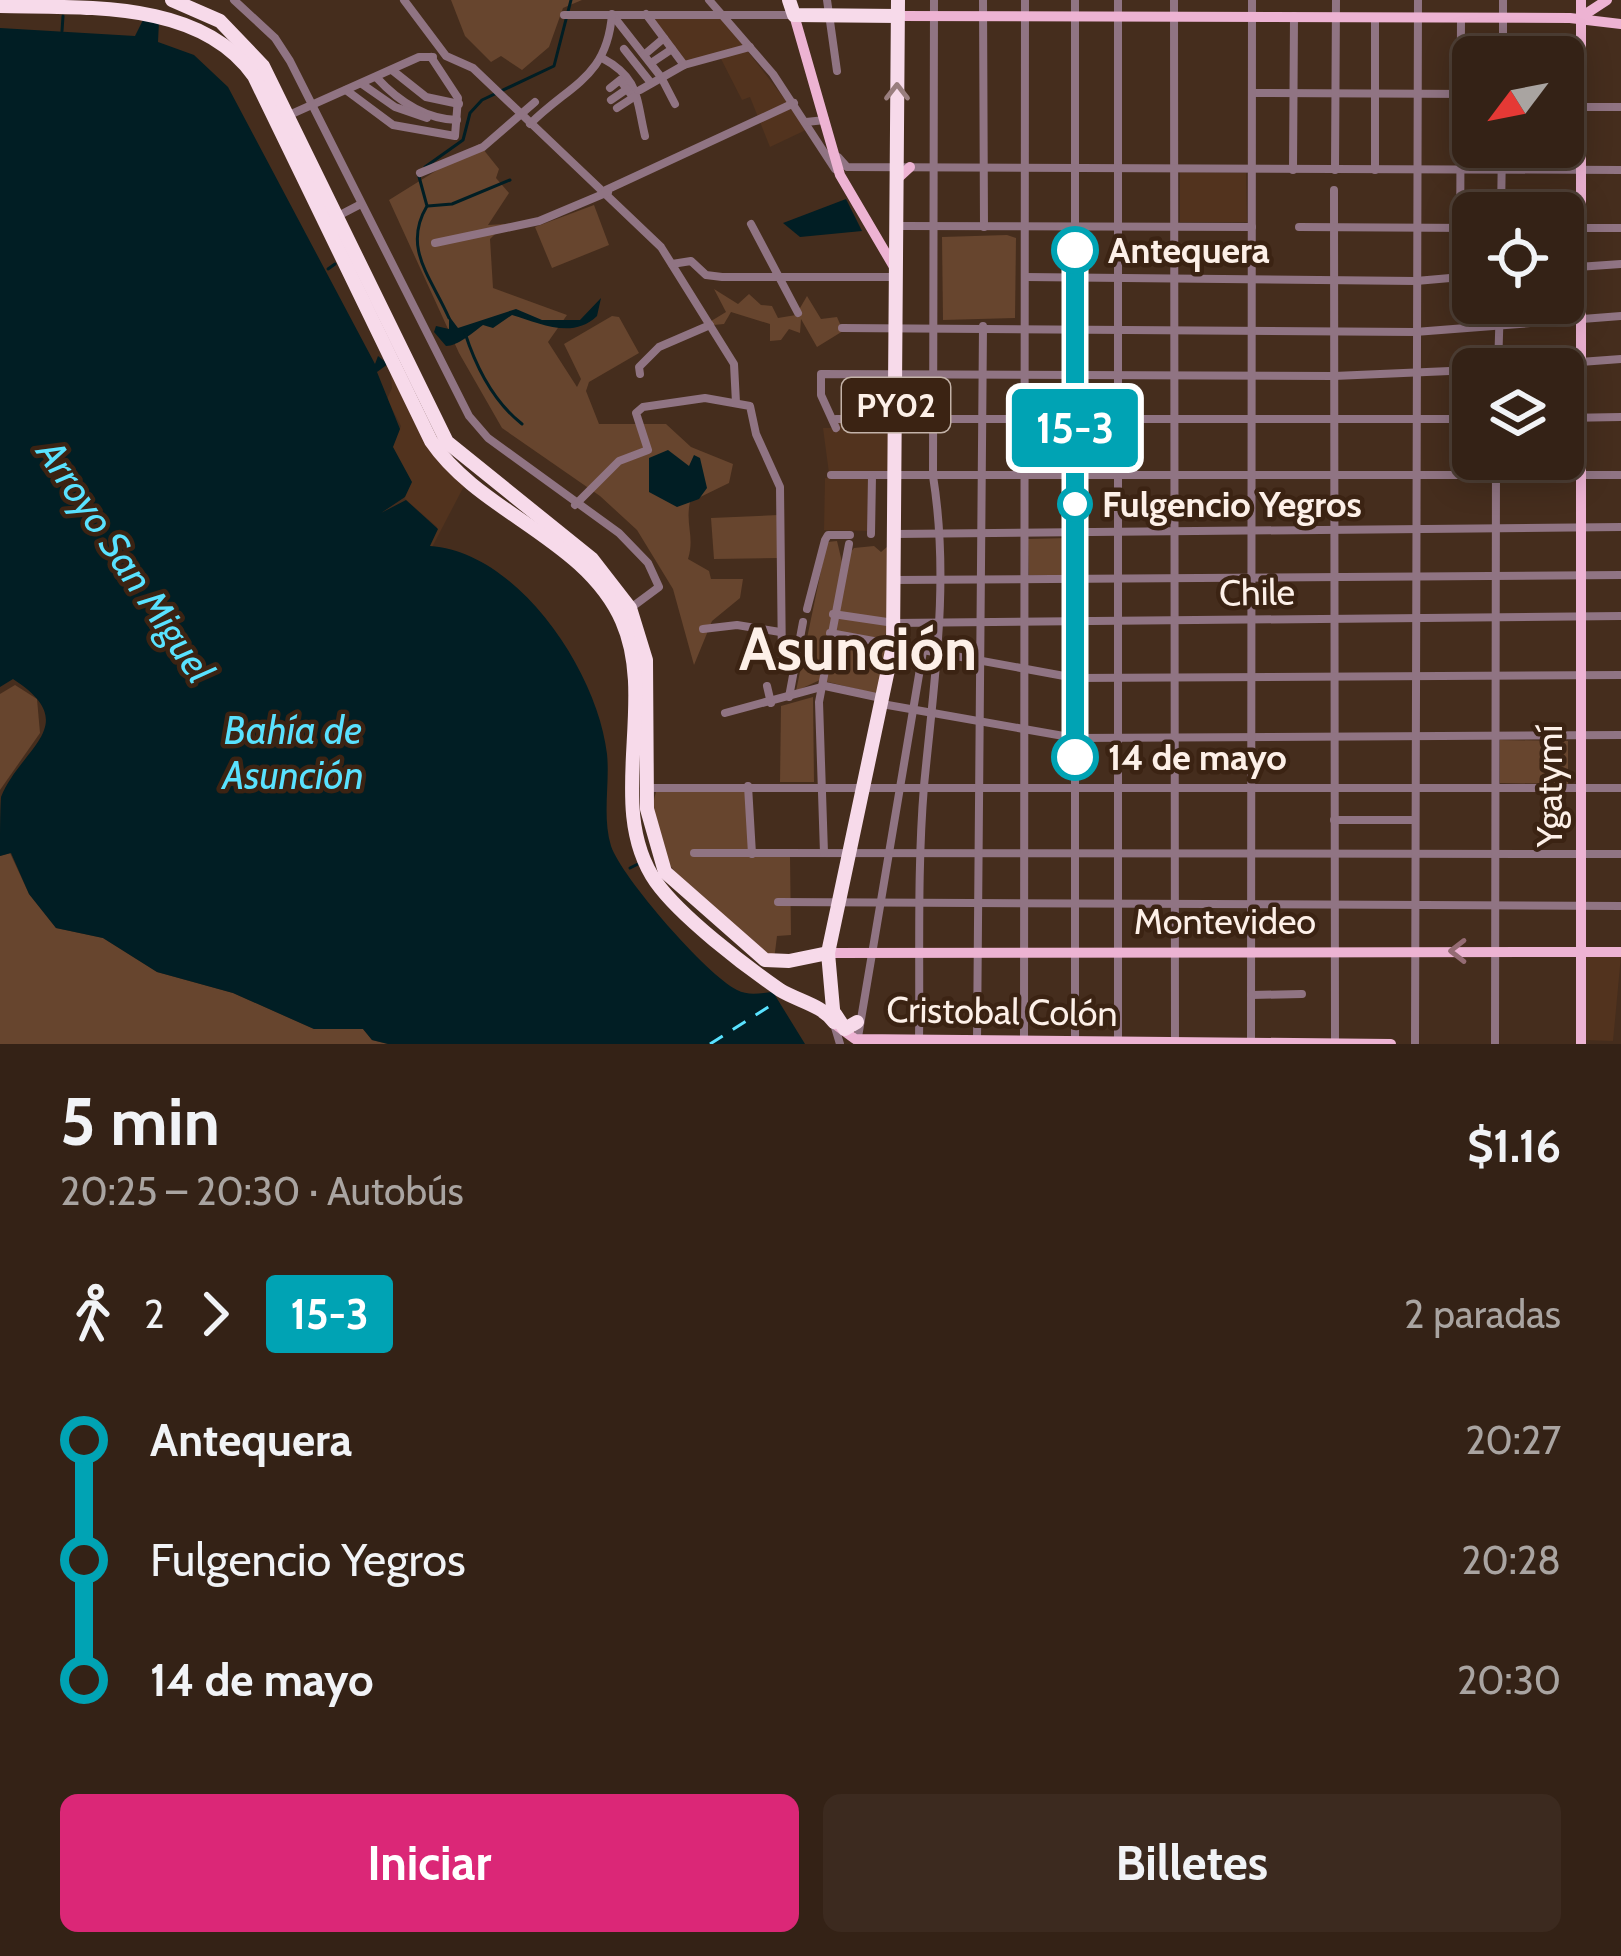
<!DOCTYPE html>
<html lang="es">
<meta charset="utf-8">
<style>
:root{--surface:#342216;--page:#3c2a1f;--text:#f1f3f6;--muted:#a9a4a1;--line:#4e3f35;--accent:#db2777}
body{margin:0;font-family:Cabin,sans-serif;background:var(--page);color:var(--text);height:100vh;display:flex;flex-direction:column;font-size:45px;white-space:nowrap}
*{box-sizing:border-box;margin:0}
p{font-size:39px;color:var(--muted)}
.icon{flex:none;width:66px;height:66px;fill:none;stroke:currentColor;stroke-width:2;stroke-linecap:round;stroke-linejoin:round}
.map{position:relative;height:1044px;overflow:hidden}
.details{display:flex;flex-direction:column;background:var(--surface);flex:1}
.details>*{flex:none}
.badge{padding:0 24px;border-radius:9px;font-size:42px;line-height:78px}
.needle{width:78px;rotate:238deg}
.tools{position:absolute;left:1452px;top:36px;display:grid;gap:24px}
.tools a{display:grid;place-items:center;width:132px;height:132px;border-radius:18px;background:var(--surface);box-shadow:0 6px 30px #0003,0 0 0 3px var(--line);font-size:60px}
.map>.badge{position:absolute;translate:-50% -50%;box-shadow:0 0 0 6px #fff}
.legs{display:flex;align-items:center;gap:18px;height:132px;padding:0 60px;font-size:39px}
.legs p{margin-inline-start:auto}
.headline{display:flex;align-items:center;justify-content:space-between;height:204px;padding:0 60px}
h1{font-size:66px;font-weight:800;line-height:90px}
.action{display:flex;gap:24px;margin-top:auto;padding:24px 60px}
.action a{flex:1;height:138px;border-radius:18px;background:var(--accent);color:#fff;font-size:48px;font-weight:800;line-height:138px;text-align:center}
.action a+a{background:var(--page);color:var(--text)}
ul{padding:0 60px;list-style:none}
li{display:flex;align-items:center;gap:42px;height:120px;font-size:45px}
li i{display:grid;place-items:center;width:18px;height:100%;margin:0 15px;background:currentColor}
li i::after{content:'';width:30px;height:30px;margin:-15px;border:9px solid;border-radius:50%;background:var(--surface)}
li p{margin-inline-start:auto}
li:first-child i{background:linear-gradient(#0000 50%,currentColor 0)}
li:last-child i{background:linear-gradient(currentColor 50%,#0000 0)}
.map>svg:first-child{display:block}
</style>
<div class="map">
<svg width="1621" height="1044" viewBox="0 0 1621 1044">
<rect width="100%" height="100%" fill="#452d1d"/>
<!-- built -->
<g fill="#52331e">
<path d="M652,18h70l86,111 -38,18 -20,-50 -8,3 -24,-47 -33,11z"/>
<path d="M1180,172l66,1 1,49h-67z"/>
<path d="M390,367l81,120 -8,1 -34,65 -19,-11 22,-4 5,-11 -33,-29 7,-17 -19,-33 9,-22 -14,-27 5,-11z"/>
<path d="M839,421l54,2 1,50h-65l-6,-45h14z"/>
<path d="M825,478l45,1 -1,52 -45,-1z"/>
<path d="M1585,955l36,1 -8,85 -29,-1z"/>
</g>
<!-- green -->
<g fill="#67452e">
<path d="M451,0h131l-19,8 -14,39 -27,23 -21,-14 -10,6 -26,-26z"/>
<path d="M479,144l20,25 -3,9 13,15 -21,32 17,-1 -15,15 3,49 74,27 -19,27 29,45 4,-8 -17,-35 48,-28 7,1 20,36 -50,29 -3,9 13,33h67l25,23 42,17 -4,19 -39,19c-5,22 5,35 -2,57l21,12 2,8h32l-3,19 -28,23 -18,44 -21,-76 -36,-59 -37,-34 -98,-68 -43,-75 -70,-153z"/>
<path d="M594,205l15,40 -57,23 -17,-41z"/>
<path d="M1007,235l9,3 -1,80 -72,2 -1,-83z"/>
<path d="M714,289l24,15 11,-10 12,11 11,1 6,12 18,-3 11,-19 14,23 16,-2 6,14 -26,16 -16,-28 -1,14 -11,-4 -8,11 -11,1v-17l-39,-12 -7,12 -21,2 23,-14z"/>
<path d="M778,515v43l-64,1 -3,-41z"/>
<path d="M1070,538v37h-41l-1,-36z"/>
<path d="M837,541l5,21 12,-14 20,-2 7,6 6,-5v85l-6,9 -16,-1 21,9 -9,45 -57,-14 -24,11 31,-149z"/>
<path d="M15,685l22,14 3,34 -40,57v-96z"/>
<path d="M813,697l1,85h-34l1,-76z"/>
<path d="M1500,740l68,1v43l-68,-1z"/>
<path d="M745,791l4,60 -34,5 75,1 1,78 -14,1 -3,24c-47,-41 -141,-95 -118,-168z"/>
<path d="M10,853l19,41 27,34 47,10 54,34 76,21 81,36h49l9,11 16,4h-388v-188z"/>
</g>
<!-- water -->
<g fill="#011e24">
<path d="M143,20l16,1 -1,21 36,13 34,32 147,277 3,-8 10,8 -11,8 23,57 -7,18 19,35 -7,15 -24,16 25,-13 32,29 -8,17c89,6 168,127 177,208 3,30 -5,62 4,92 11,32 96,129 126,144 11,6 24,3 36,2l32,52h-417l-16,-4 -9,-11h-49l-81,-36 -76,-21 -54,-34 -47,-10 -27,-34 -18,-41 -11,3c0,-17 0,-43 1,-59 20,-50 83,-72 12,-118l-13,8v-659l135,8z"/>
<path d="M846,199l16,32 -62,6 -17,-14z"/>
<path d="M601,298l-4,18c-25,24 -57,7 -85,-1l-19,13 -10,-3c-11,8 -25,21 -37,21l-12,-14 2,-6 13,3v-13l9,12 58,-19 26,11h38z"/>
<path d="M668,450l21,16 5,-11 6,3 7,30 -8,11 -22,8 -28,-15v-34z"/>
</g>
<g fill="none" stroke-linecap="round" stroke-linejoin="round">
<!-- stream -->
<g stroke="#011e24" stroke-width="3">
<path d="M62,31l1,-15"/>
<path d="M425,167l38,-27 7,-27 12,-13 72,-34 17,-66"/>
<path d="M418,173l9,33c-25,42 4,71 22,112"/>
<path d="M428,206l24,-2 58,-24"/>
<path d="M328,269l7,-5"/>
<path d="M465,333c11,34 29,69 57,91"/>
<path d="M630,868l8,-4"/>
</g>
<!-- ferry -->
<path stroke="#59e2ff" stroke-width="3" stroke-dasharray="15 12" stroke-linecap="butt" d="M710,1044l60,-38"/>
<!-- minor -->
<g stroke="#907483" stroke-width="8">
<path d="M234,0l41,38 15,23 179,355 19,22 131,95 29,30 11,24 -27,20"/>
<path d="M404,0l42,56 27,12 188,179 73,117 2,39"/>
<path d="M709,0l64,74 62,95"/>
<path d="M827,0l10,71"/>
<path d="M983,0l1,227"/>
<path d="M1075,0v1043"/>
<path d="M1118,0v1042"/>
<path d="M1174,0l1,1043"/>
<path d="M1503,0v57"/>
<path d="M646,14l38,51"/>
<path d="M564,15h230"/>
<path d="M614,17l47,60 14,27"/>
<path d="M624,49l27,34"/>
<path d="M644,55l20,-17"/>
<path d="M602,58c38,20 34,41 43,78"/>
<path d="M651,63l21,-14"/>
<path d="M392,70l34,27 33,7"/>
<path d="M376,77c22,24 48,42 81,43"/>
<path d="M362,84l33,23 32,11"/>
<path d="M610,88l10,-8 13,17"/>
<path d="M346,90l47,35 62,11 3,-38 -27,-41"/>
<path d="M640,90l44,-25 66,-18"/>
<path d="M1253,93l220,1"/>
<path d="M1563,95h20"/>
<path d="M611,100l16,-11"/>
<path d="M1581,107h40"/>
<path d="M617,108l17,-11"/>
<path d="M287,116l132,-59h14"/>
<path d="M806,122l19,-2"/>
<path d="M530,124c40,-40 77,-46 82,-110"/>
<path d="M838,157l9,10 774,3"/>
<path d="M1293,170l1,-154"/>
<path d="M1335,170l1,-170"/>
<path d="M1375,170v-153"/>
<path d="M420,173l63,-26 52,-45"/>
<path d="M606,190l188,-87"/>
<path d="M1334,190l1,854"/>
<path d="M1501,213l1,-66"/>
<path d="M336,217l25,-13"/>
<path d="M751,224l47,89"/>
<path d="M898,226l354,1"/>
<path d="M1299,227l174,1"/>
<path d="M1563,228h58"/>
<path d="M435,243l104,-22 69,-29"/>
<path d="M672,264l19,-3 15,14 16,2h174"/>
<path d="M1563,268l58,-4"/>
<path d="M1025,277l391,4 57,-5"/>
<path d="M1460,277l1,-260"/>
<path d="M842,328l573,4 206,-16"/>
<path d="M1498,368l2,-65"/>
<path d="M1485,369l136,-10"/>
<path d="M640,374l-1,-7 20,-20 51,-22"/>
<path d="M1563,418l58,-1"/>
<path d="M836,419h637"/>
<path d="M836,428l-15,-33v-21l513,2 139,-6"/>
<path d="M831,475h790"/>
<path d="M575,505l44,-44 29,-11 -12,-37 7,-6 62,-9 45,8 6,28 24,53 2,176"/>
<path d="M871,534l1,-58"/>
<path d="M895,534l726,-7"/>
<path d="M894,580l727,-5"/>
<path d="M807,609l18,-69 3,-5h22"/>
<path d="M833,614l61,9 727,-7"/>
<path d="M703,629l34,-4 43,7"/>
<path d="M830,633l245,45 546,-3"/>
<path d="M767,686l4,17"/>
<path d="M789,697l14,-75"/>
<path d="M882,704l193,34 546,-3"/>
<path d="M725,713l100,-27 56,12"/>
<path d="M748,786l4,68"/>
<path d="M645,788h976"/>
<path d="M1334,820h80"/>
<path d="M694,853l927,1"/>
<path d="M824,853l-5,-151 30,-158"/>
<path d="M778,902l843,4"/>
<path d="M1251,995l51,-1"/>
<path d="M834,1024l6,20"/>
<path d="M1024,1042l1,-1042"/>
<path d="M1251,1042l1,-1042"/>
<path d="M857,1043l66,-392"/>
<path d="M919,1043c1,-85 -2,-173 5,-257 10,-105 26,-205 9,-310l1,-476"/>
<path d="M977,1043l6,-717"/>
<path d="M1415,1044l3,-1044"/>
<path d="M1495,1044l1,-585"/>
</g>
<!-- major -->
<g stroke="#edb3d3" stroke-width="10">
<path d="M1581,0v1044"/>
<path d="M794,15l46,160 54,92"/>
<path d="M898,16l672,2 51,6"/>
<path d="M1581,17l26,-17"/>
<path d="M897,179l13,-12"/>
<path d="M828,953l793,-1"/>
<path d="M836,1025l19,14 536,5"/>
</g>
<!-- highway -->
<g stroke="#f7daea" stroke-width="14">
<path d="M172,0l48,21 43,45 184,376 145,117 38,49 16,52 1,149 18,63 100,88 24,1 39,-8"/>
<path d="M789,0l5,15 104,1"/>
<path d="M0,6c88,2 201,-6 254,70l177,365c49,72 155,98 191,180 36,81 -18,186 34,261 25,35 88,83 124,108 18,11 42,15 54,32"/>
<path d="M835,1014l10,15 12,-7"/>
<path d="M834,1020l-6,-67 65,-307 5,-646"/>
</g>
</g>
<!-- one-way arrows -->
<defs><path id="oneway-chevron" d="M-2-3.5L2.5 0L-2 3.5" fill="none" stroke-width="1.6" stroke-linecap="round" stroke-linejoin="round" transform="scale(3)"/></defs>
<use stroke="#997e7e" href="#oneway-chevron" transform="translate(897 92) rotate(-90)"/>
<use stroke="#946b73" href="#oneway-chevron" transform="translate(1458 951) rotate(180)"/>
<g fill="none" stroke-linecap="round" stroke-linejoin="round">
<!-- line-1 casing -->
<g stroke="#fff" stroke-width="27">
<path id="line-1" d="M1075,250v507"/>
</g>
<!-- line-1 -->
<use href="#line-1" stroke="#00a3b4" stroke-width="18"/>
</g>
<!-- markers -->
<g fill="#fff" stroke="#00a3b4" stroke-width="6">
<circle cx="1075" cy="250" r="21"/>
<circle cx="1075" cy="504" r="15"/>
<circle cx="1075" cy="757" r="21"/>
</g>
<g text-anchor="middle" stroke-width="9" stroke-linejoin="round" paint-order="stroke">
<!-- shield labels -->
<rect fill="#3b2313" stroke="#c3b2a8" stroke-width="3" x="842" y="378" width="108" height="54" rx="9"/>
<g font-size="33" font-weight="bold" fill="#fdf0e8">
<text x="896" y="417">PY02</text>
</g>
<!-- stop labels -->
<g font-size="36" font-weight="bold" fill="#fdf0e8" stroke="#3b2313" text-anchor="start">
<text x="1108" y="263">Antequera</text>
<text x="1102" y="517">Fulgencio Yegros</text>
<text x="1108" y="770">14 de mayo</text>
</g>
<!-- street labels -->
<g font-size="36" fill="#fdf0e8" stroke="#3b2313">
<text transform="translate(1257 592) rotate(-1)" y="13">Chile</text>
<text transform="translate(1549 786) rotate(-90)" y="13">Ygatymí</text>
<text x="1225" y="934">Montevideo</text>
<text transform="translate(1002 1011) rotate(1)" y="13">Cristobal Colón</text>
</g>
<!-- water labels -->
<g font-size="39" font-style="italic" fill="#59e2ff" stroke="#3b2313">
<text transform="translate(126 561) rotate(56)" y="14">Arroyo San Miguel</text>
<text x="293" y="744">Bahía de<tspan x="293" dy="45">Asunción</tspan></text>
</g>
<!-- town labels -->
<g font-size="60" font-weight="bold" fill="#fdf0e8" stroke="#3b2313">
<text x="858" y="670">Asunción</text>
</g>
</g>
</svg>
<div class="tools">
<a><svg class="needle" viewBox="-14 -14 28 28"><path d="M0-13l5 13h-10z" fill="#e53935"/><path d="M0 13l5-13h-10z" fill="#a9a4a1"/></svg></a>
<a><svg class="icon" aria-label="locate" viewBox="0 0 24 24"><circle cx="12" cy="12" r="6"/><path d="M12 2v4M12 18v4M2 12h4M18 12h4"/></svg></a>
<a><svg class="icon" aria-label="layers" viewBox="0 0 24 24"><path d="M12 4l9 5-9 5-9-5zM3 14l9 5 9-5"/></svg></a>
</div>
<b class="badge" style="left:1075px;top:428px;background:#00a3b4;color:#fff">15-3</b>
</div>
<section class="details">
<div class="headline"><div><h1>5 min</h1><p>20:25 – 20:30 · Autobús</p></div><b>$1.16</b></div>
<div class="legs"><svg class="icon" aria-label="walk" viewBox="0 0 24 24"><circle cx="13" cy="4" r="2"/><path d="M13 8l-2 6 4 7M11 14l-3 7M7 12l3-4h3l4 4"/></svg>2<svg class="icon" aria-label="forward" viewBox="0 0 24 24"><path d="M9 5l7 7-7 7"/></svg><b class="badge" style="background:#00a3b4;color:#fff">15-3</b><p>2 paradas</p></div>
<ul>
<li><i style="color:#00a3b4"></i><b>Antequera</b><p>20:27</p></li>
<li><i style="color:#00a3b4"></i><span>Fulgencio Yegros</span><p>20:28</p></li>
<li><i style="color:#00a3b4"></i><b>14 de mayo</b><p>20:30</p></li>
</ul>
<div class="action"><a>Iniciar</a><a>Billetes</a></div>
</section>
